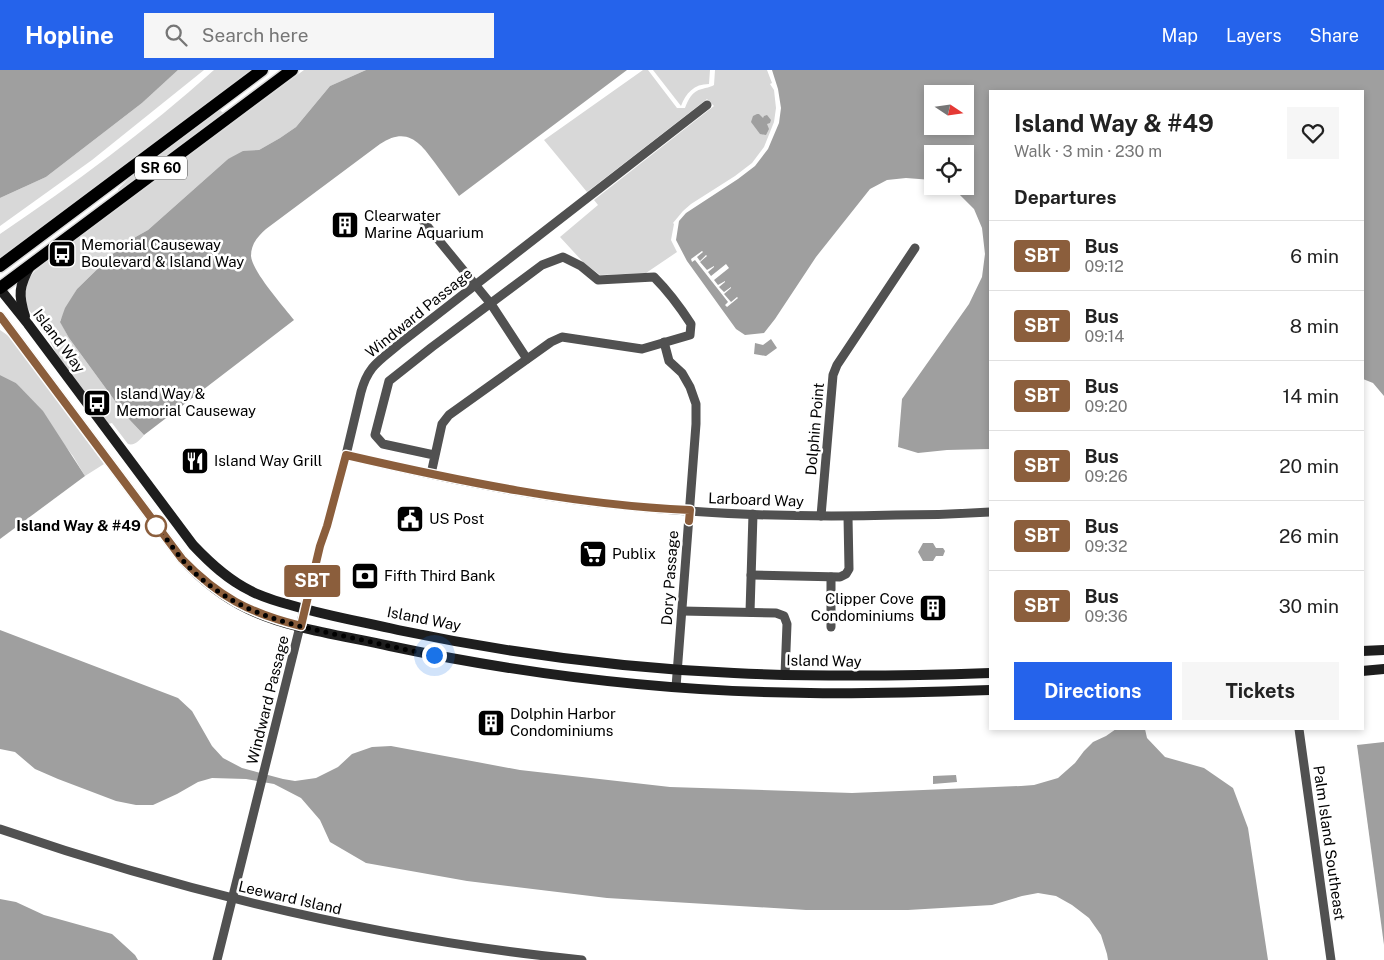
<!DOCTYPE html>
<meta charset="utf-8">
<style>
:root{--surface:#fff;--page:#f6f6f6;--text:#222;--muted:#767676;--line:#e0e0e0;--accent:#2563eb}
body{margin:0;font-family:"Public Sans",sans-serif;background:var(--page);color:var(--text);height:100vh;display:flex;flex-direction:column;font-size:19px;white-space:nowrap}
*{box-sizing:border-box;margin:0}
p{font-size:16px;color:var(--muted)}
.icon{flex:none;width:28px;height:28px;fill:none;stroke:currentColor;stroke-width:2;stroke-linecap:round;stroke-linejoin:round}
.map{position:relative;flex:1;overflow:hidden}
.drawer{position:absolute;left:989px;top:20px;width:375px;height:640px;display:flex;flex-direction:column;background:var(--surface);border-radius:0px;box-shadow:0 2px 8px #0003}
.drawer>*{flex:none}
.badge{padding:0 10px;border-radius:4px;font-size:18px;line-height:32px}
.needle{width:32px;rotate:103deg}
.fabs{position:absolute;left:924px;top:15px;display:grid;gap:10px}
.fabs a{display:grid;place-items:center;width:50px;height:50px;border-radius:0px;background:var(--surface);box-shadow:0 2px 8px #0003;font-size:25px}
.you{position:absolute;width:25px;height:25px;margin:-12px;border:4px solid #fff;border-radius:50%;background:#1a73e8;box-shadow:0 0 0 8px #1a73e833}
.map>.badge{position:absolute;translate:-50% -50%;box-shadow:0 0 0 2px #fff}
h2{padding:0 25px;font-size:19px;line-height:45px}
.round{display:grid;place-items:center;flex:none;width:52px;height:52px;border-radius:0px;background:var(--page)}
.headline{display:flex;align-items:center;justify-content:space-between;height:85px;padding:0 25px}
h1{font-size:24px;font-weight:700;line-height:38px}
.button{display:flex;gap:10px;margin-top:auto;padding:10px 25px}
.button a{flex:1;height:58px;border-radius:0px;background:var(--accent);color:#fff;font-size:20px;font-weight:700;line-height:58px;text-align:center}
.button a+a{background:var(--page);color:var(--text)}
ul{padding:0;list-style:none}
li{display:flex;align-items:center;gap:15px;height:70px;padding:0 25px;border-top:1px solid var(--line)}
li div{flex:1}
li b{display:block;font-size:19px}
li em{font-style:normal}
li .badge{min-width:55px;font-weight:700;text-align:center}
header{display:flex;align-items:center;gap:30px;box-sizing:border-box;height:70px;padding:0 25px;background:var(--accent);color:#fff}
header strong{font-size:24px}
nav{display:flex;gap:28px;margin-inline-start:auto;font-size:18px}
.search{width:350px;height:45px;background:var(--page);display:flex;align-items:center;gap:12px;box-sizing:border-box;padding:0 18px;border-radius:0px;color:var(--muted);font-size:19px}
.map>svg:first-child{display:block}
</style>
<header>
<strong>Hopline</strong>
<div class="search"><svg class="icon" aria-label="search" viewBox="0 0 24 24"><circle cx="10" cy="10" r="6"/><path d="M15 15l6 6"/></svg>Search here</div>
<nav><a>Map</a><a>Layers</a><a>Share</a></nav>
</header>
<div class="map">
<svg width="1384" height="890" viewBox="0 0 1384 890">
<rect width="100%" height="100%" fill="#fff"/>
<!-- green -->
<g fill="#d8d8d8">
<path d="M178,0h26l-112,90 -92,66v-28l46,-21 96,-74z"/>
<path d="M214,0h40l-254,189v-25c74,-50 147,-104 214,-164z"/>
<path d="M304,0h62l-36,16 -34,41 -16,11 -21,12 -31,9 -80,71 -25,14 -46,45 -17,32 9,17 57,78 18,19c-4,5 -9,11 -16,9l-16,-21 -4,1 -50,-67 -13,-25 -19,-26 -2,-8 3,-16 5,-8 13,-11z"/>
<path d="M643,0h5l29,38h8c3,-8 7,-17 17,-19 5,-2 7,-1 12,-4l1,-15h52l5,13 -2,1 4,6 2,18 -2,14 -10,25 -12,16 -17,13 -44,28 -8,7 -10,12 1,1 -3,16 6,12 -31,21 -46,2 -17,-13 -23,-25 38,-32 -4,-5 120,-94 -7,-7 -120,93 -43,-52z"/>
<path d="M653,0h57l-1,14c-15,0 -23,9 -28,22z"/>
<path d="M219,39l4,4v3l-103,77 -2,-4 25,-24z"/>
<path d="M0,260l10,7 94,127 -19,12 -12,-20 -57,-73 -16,-8z"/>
</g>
<!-- water -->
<g fill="#9f9f9f" fill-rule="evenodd">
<path d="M0,0h178l-36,33 -96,74 -46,21z"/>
<path d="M366,0h261l-168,126c-8,-11 -16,-22 -24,-33 -15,-21 -28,-37 -55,-19l-114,85c-8,7 -15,15 -15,27 1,15 32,50 43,64l-150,115 -18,-19 -57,-78 -9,-16 5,-14 12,-19 46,-45 25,-14 80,-71 15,-8 16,-1 21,-12 16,-11 34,-41z"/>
<path d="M772,0h612v326l-11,-13 -10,-4 -1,-288h-372v358l-43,1 -29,3 -20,-6 4,-48 67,-95 13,-27 3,-23 -3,-26 -8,-19 -15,-15 -11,-8h17v-32h-33v26l-26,-2 -19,2 -17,9 -54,68 -41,62 -11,14 -19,2 -9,-6 -49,-68 -11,-21 3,-19 7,-8 52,-34 17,-13 13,-17 11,-26 2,-15 -3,-19zM932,24h33v32h-33z"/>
<path d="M757,44h2l4,4 1,-2 3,-1 4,5 -1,3 -3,1 2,5 -3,6 -6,-1 -9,-12 2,-6z"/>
<path d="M771,269l6,9 -11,8 -12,-2 1,-11 8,2z"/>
<path d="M0,305l16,8 27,28 42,65 -85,63z"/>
<path d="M923,473h10l3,5h7l2,3 -2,5h-7l-3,5h-10l-5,-9z"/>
<path d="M0,560l178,68 14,13 20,35 11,12 19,10 41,11 12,2 21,-3 22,-11 14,-13 20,-7 19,-1 129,24 150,17 182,6 169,-7 13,-1 24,-7 17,-15 9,-12 9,-9 13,-6 10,-7h29l2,9 18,19 39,11 29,20 15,40 20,132h-160l-1,-6 -6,-19 -12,-17 -17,-13 -16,-9 -18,-3 -16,3 -30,9 -84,5h-102l-199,-12 -140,-17 -101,-18 -36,-21 -10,-22 -19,-22 -27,-14 -28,-5 -34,-1 -14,4 -21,12 -24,11h-17l-20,-4 -58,-22 -23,-10 -20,-17 -15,-3z"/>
<path d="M1384,672v203l-27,-200z"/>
<path d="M956,705l1,7 -24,2v-8z"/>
<path d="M0,829l16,3 28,13 68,19 23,21 3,5h-138z"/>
</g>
<!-- pier -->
<path fill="#fff" d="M702,181l1,1 -6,5 3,4 6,-6 1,1 -7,6 7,8 7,-4v1l-6,5 3,4 15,-12 3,4 -15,12 4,5 7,-4v1l-6,5 5,5 7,-5v1l-7,6 7,8 6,-5 1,1 -11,9 -2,-2 3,-3 -33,-42 -3,2 -1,-3z"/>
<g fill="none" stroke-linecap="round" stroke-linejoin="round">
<!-- primary casing -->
<g stroke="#dbdbdb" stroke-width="15">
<g id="primary">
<path d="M0,196l262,-196"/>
<path d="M0,218l292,-218"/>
</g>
</g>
<!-- street -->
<g stroke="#515151" stroke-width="9">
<path d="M423,151l68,83 36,55"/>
<path d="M664,272l5,19 13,12 8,14 6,17v20l-20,263"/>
<path d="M346,385c81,19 162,37 245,47 101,12 203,16 305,13 31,0 63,-1 94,-3"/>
<path d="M431,404l11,-50 7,-9 102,-73 11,-5 80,12 48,-14 1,-11c-11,-17 -23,-33 -37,-47l-56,3 -17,-14 -18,-9 -21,8 -110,82 -43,34 -14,54 8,9 51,11"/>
<path d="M821,446l12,-141 4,-10 78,-117"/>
<path d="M751,505l89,2 6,-3 3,-5 -1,-52"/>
<path d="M682,541l94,2 8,3 3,8 -2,51"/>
<path d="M750,542l3,-98"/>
<path d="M831,557v-50"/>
<path d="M1299,659l32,231"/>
<path d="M0,759c190,65 382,111 582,131"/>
<path d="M217,890l103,-414 7,-20 19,-71 15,-63c7,-26 18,-31 37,-47l309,-240"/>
</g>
<!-- secondary -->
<g stroke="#1e1e1e" stroke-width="10">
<path d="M0,219l28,35 165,221c17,18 35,35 58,46 13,7 28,11 43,15 34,10 69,16 104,24 110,23 223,38 336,43 85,4 171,3 256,0"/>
<path d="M0,246l182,243c19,20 41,38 66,50 41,20 98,27 142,37 137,29 279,46 420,47 60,1 120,-1 180,-3"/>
<path d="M25,246c-7,-21 -6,-30 5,-50"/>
<path d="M1362,581l22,-1"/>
<path d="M1362,601l22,-2"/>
</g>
<!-- primary -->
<use href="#primary" stroke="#000" stroke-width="12"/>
</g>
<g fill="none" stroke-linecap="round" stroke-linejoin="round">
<!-- line casing -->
<g stroke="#fff" stroke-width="11">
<path id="line" d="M0,246l182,243c37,38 67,54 119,67l19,-80 7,-20 19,-71c113,26 228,50 344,55l-1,11"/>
</g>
<!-- line -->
<use href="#line" stroke="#8b5e3c" stroke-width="8"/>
<!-- walk -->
<path stroke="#000" stroke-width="5" stroke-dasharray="0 9" d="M156,456c13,15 25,35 41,49 45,40 94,50 151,62 29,6 57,13 86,18"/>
</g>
<!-- icons -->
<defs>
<g id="building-square" transform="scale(1.4375)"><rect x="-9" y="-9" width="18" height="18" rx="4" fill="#000" stroke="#fff"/><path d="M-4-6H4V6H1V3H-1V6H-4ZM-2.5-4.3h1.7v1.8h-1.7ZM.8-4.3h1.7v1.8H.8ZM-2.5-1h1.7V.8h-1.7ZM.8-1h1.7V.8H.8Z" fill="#fff"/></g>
<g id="bus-square" transform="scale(1.4375)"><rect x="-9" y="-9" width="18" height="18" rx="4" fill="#000" stroke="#fff"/><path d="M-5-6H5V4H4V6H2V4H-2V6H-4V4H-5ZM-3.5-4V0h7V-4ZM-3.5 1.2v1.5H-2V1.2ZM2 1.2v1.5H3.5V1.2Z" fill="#fff"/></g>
<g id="restaurant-square" transform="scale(1.4375)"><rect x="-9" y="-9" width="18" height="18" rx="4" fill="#000" stroke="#fff"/><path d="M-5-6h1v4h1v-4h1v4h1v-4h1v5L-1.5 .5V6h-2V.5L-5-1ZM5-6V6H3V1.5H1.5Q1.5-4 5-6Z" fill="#fff"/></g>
<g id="civic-square" transform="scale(1.4375)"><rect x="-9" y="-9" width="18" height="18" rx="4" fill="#000" stroke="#fff"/><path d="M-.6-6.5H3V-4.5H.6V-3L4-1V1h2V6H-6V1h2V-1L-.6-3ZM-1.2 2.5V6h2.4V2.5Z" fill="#fff"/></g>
<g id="supermarket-square" transform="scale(1.4375)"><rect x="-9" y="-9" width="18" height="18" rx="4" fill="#000" stroke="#fff"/><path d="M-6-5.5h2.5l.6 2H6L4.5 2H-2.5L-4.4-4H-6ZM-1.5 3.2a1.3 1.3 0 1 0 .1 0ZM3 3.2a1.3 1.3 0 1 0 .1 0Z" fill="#fff"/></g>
<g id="bank-square" transform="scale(1.4375)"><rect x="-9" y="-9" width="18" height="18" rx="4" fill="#000" stroke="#fff"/><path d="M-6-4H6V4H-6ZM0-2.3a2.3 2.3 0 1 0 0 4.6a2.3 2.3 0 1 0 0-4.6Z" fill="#fff"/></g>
</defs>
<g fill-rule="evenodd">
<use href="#building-square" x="345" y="155"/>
<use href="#bus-square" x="62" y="184"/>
<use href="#bus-square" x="97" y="333"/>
<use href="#restaurant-square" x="195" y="391"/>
<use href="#civic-square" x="410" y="449"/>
<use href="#supermarket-square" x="593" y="484"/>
<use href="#bank-square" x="365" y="506"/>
<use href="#building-square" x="933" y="538"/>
<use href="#building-square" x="491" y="653"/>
</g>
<!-- markers -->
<circle fill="#fff" stroke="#8b5e3c" stroke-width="2.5" cx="156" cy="456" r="10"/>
<g text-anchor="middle" stroke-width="5" stroke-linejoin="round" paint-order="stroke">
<!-- shield labels -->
<rect fill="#fff" stroke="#4c4c4c" stroke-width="1" x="135" y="86.5" width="52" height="23" rx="4"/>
<g font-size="14" font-weight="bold" fill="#000">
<text x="161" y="103">SR 60</text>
</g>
<!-- poi labels -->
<g font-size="15" fill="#000" stroke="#fff" text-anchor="start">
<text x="364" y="151">Clearwater<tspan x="364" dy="17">Marine Aquarium</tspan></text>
<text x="81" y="180">Memorial Causeway<tspan x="81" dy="17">Boulevard &amp; Island Way</tspan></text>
<text x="116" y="329">Island Way &amp;<tspan x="116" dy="17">Memorial Causeway</tspan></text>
<text x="214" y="396">Island Way Grill</text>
<text x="429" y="454">US Post</text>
<text x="612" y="489">Publix</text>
<text x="384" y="511">Fifth Third Bank</text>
<text x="914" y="534" text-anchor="end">Clipper Cove<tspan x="914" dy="17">Condominiums</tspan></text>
<text x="510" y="649">Dolphin Harbor<tspan x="510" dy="17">Condominiums</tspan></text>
</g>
<!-- street labels -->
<g font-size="15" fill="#000" stroke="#fff">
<text transform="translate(419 243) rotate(-39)" y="5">Windward Passage</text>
<text transform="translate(59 271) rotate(53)" y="5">Island Way</text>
<text transform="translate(815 359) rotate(-85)" y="5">Dolphin Point</text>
<text transform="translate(756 430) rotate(2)" y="5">Larboard Way</text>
<text transform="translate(670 508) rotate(-86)" y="5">Dory Passage</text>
<text transform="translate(424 549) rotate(11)" y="5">Island Way</text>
<text transform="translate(824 591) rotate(1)" y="5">Island Way</text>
<text transform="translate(268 630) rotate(-76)" y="5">Windward Passage</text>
<text transform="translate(1329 773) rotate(82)" y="5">Palm Island Southeast</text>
<text transform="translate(290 828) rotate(13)" y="5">Leeward Island</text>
</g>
<!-- stop labels -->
<g font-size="15" font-weight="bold" fill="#000" stroke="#fff" text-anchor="end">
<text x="141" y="461">Island Way &amp; #49</text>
</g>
</g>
</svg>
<div class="fabs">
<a><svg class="needle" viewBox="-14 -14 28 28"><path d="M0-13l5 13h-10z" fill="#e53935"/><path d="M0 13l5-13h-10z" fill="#767676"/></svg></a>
<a><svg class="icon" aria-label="locate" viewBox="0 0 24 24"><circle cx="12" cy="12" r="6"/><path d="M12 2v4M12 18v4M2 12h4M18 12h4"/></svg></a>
</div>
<div class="you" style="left:434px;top:585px"></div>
<b class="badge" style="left:312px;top:511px;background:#8b5e3c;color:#fff">SBT</b>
<section class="drawer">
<div class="headline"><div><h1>Island Way &amp; #49</h1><p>Walk · 3 min · 230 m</p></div><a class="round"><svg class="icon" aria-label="heart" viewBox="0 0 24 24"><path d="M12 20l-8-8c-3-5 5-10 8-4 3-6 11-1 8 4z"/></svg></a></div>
<h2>Departures</h2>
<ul>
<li><span class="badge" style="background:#8b5e3c;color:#fff">SBT</span><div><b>Bus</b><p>09:12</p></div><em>6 min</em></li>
<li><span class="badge" style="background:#8b5e3c;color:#fff">SBT</span><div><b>Bus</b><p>09:14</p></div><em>8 min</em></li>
<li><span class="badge" style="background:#8b5e3c;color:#fff">SBT</span><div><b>Bus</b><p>09:20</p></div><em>14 min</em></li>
<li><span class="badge" style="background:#8b5e3c;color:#fff">SBT</span><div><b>Bus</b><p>09:26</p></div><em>20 min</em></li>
<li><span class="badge" style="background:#8b5e3c;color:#fff">SBT</span><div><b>Bus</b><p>09:32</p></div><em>26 min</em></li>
<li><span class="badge" style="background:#8b5e3c;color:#fff">SBT</span><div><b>Bus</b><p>09:36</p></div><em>30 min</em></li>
</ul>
<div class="button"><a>Directions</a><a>Tickets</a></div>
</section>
</div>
